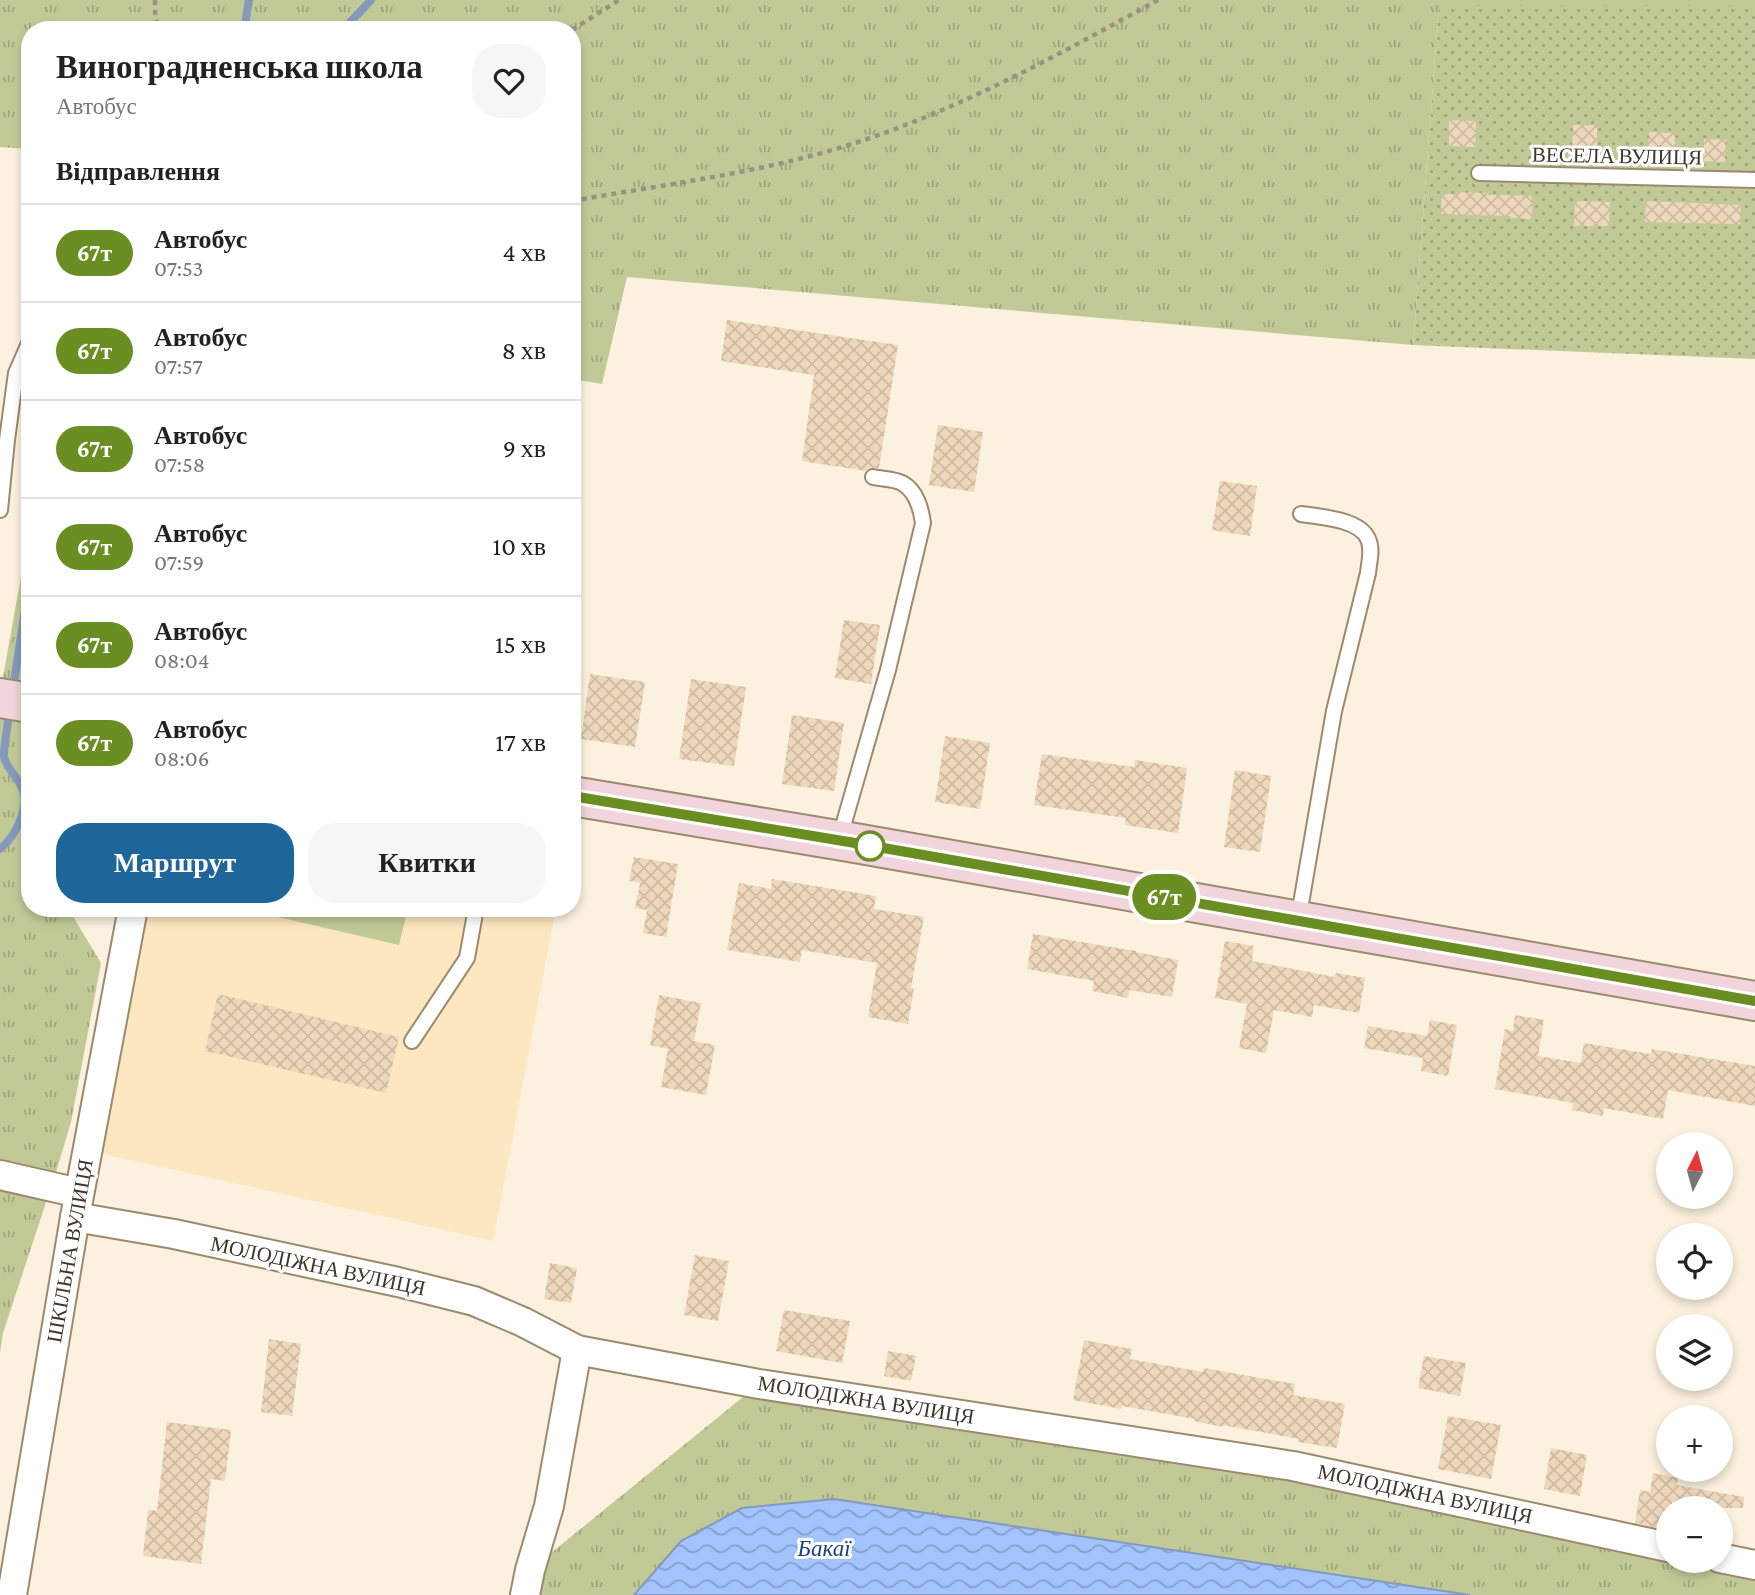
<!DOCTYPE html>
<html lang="uk">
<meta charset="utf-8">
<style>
:root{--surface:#fff;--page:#f6f6f6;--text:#222;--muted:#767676;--line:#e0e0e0;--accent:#1e669a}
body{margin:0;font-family:"Crimson Pro",serif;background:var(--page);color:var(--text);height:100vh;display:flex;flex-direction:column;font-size:26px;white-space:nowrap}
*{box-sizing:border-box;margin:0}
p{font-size:23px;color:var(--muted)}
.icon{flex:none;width:38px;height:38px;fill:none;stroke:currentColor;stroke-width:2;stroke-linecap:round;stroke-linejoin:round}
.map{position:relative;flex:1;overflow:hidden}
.details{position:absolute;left:21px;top:21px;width:560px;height:896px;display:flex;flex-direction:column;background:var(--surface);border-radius:28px;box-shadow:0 4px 10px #0003}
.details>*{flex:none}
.badge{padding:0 14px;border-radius:23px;font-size:24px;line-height:46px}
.needle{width:46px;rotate:6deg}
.buttons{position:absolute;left:1656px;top:1132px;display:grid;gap:14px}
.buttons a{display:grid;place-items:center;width:77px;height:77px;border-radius:50%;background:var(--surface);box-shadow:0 4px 10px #0003;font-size:35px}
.map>.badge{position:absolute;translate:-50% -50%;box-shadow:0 0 0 4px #fff}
h2{padding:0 35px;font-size:26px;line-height:63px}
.round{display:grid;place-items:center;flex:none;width:74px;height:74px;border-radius:28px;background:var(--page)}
.head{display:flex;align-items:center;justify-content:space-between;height:119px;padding:0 35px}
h1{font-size:33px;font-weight:600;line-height:52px}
.action{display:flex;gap:14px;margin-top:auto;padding:14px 35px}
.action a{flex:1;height:80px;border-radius:28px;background:var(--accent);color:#fff;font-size:28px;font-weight:600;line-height:80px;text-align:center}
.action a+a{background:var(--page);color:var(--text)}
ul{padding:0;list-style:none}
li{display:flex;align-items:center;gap:21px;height:98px;padding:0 35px;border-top:2px solid var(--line)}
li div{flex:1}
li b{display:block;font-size:26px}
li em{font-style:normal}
li .badge{min-width:77px;font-weight:700;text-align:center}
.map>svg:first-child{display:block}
</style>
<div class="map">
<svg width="1755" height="1595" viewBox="0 0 1755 1595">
<defs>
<pattern id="grass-tufts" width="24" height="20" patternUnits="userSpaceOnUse" patternTransform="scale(1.75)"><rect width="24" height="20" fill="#c1ca97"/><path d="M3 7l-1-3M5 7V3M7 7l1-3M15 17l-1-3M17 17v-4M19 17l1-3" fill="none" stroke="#9ea57b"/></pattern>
<pattern id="park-dots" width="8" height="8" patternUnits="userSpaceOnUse" patternTransform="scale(1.75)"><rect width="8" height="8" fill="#c1ca97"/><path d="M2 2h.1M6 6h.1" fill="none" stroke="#9ea57b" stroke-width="1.8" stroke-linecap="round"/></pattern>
<pattern id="water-waves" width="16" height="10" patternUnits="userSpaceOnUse" patternTransform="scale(1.75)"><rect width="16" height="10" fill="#a2c3fb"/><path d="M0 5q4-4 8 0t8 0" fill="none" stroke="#859fcb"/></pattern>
<pattern id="building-cross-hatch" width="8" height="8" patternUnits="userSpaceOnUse" patternTransform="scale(1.75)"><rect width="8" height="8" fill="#eed8bb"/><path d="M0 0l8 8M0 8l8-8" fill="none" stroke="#cdbaa1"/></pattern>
</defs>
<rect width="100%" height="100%" fill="#fcf1de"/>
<!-- built -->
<path fill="#fde7c0" d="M148,908h408l-63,333 -394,-88z"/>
<!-- grass -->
<g fill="url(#grass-tufts)">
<path d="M0,0h1755v6h-316l-26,339 -786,-68 -25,107 -30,-5v-349h-542v119l-30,-2z"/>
<path d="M30,526v382h42l-1,5 30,50 -30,159 -14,47 -54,164 -3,20v-659z"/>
<path d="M759,1384l909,163v14h52l35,4v30h-285l-636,-96 -153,42 -47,54h-109l5,-25z"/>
</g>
<!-- park -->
<path fill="url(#park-dots)" d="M1439,6h316v353l-342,-14z"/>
<!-- pitch -->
<path fill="#c1ca97" d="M239,908h169l-9,37z"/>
<!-- water -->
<path fill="url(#water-waves)" stroke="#8499bc" stroke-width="2" d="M834,1499l636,96h-836l47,-54 61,-33z"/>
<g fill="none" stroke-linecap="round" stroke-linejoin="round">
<!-- stream -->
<g stroke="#8499bc" stroke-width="8">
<path d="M244,30l5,-30"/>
<path d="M343,30l28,-30"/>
<path d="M13,688l12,-78 5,-15"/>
<path d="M0,849c15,-12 32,-44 21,-63 -4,-9 -15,-19 -17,-29 -1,-8 5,-38 6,-49"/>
</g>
</g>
<!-- building -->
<g fill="url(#building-cross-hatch)">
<path d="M1449,120l27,1 -1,26 -26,-1z"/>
<path d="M1573,125h24v23l-25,-1z"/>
<path d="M1649,132l26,1v24h-27z"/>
<path d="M1704,139l22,1 -1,22 -22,-1z"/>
<path d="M1459,192l29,1v2l44,1v23l-22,-1 1,-2 -70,-2 1,-20h17z"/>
<path d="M1575,201l35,1 -1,24h-35z"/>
<path d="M1646,201l95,4 -1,19 -95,-2z"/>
<path d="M727,320l171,25 -19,123h-9l-4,3 -64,-10 12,-86 -93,-14z"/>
<path d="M938,425l45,7 -9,60 -45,-7z"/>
<path d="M1220,481l37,5 -7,50 -38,-6z"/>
<path d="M844,620l36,5 -9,59 -36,-6z"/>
<path d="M590,674l55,8 -10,65 -54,-8z"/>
<path d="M691,679l55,8 -12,79 -55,-7z"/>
<path d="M792,715l52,8 -10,68 -52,-7z"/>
<path d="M945,736l45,7 -10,66 -45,-7z"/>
<path d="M1042,754l92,13 1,-7 52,8 -9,65 -53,-8 1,-7 -92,-13z"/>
<path d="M1235,770l36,6 -11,76 -36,-5z"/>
<path d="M634,857l44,7 -12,73 -23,-4 4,-23 -12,-2 5,-25 -11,-2z"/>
<path d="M772,879l104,17 -2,13 50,8 -13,71h3l-6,36 -40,-7 9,-54 -75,-13 -2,12 -73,-12 12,-67 32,6z"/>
<path d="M1033,934l103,17v1l42,8 -6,37 -43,-7 -1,8 -36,-7 2,-10 -67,-12z"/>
<path d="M1225,941l29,5 -2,15 83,16 1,-4 29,5 -6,35 -45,-8 -2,12 -38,-7 -8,43 -27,-5 8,-44 -32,-6z"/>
<path d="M218,994l181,43 -13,56 -181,-42z"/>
<path d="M659,995l42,8 -7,38 21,4 -9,50 -45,-8 7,-38 -18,-4z"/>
<path d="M1515,1015l29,5 -6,36 43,7 3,-20 67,11 1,-5 103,17v40l-87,-16 -5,29 -59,-11 -1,8 -31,-6 1,-7 -78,-14 10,-60 8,2z"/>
<path d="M1430,1020l27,5 -9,51 -27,-5 2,-13 -59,-10 4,-22 59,10z"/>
<path d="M695,1255l34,6 -11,60 -34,-6z"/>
<path d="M550,1263l27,5 -6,35 -27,-4z"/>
<path d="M784,1310l66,11 -8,42 -66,-12z"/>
<path d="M269,1339l32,5 -9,72 -31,-4z"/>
<path d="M1084,1340l48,9 -2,10 73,13 1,-4 91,16 -2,11 52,9 -8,44 -39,-6 1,-3 -76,-14v2l-29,-6 1,-2 -73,-13 -1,3 -48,-9z"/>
<path d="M888,1351l28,5 -5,25 -27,-5z"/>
<path d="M1424,1356l42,7 -6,33 -42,-8z"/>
<path d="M1448,1416l53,9 -10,54 -53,-10z"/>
<path d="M167,1422l64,8 -6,51 -14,-2 -10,85 -58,-8 5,-46 9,1z"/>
<path d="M1551,1448l36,7 -7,41 -36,-7z"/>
<path d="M1653,1473l25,5 -1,7 67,12 -1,11h-75v22l-33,-7 5,-33 10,2z"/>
</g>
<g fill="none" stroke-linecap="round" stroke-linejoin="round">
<!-- lane casing -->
<g stroke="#9b8a6d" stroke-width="18">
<g id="lane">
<path d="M1479,173l276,7"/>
<path d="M0,510l7,-70 9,-67 14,-32"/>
<path d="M839,840l49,-170 35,-147c-2,-14 -6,-32 -21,-40 -7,-4 -20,-4 -29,-6"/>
<path d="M1298,921l36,-210 34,-138c1,-11 5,-24 0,-34 -8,-20 -48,-22 -67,-25"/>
<path d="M412,1041l55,-83 9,-50"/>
</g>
</g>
<!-- street casing -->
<g stroke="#9b8a6d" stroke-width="32">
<g id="street">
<path d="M0,1175l79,18"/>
<path d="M75,1217l99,17 224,48 76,19 49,21 54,28 182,34 534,82 375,81"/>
<path d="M1720,1558l35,7"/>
<path d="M12,1595l63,-378 58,-309"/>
<path d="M525,1595l5,-25 19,-64 28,-156"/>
</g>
</g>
<!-- secondary casing -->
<g stroke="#9b8a6d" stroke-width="42">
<g id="secondary">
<path d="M0,698l30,5"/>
<path d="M572,796l283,47 900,158"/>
</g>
</g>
<!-- path -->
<g stroke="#9b9182" stroke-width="4.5" stroke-dasharray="5 5" stroke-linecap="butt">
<path d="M155,0v12l3,18"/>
<path d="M572,30l47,-30"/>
<path d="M572,201c89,-16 180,-27 267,-53 113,-34 217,-92 319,-148"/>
</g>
<!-- lane -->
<use href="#lane" stroke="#fff" stroke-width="14"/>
<!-- street -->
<use href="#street" stroke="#fff" stroke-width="28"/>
<!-- secondary -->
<use href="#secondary" stroke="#f1d4dc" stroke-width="38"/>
</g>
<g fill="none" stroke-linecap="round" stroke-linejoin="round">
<!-- line casing -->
<g stroke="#fff" stroke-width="16">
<path id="line" d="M572,796l283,47 900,158"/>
</g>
<!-- line -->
<use href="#line" stroke="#6b8e23" stroke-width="10"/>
</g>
<!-- markers -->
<circle fill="#fff" stroke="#6b8e23" stroke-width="3.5" cx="870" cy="846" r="14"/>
<g text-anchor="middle" stroke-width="6" stroke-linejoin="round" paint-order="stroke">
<!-- street labels -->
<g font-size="21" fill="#3e362a" stroke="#fff">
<text transform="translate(1617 156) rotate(1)" y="7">ВЕСЕЛА ВУЛИЦЯ</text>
<text transform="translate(70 1251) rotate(-80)" y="7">ШКІЛЬНА ВУЛИЦЯ</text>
<text transform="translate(318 1266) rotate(12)" y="7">МОЛОДІЖНА ВУЛИЦЯ</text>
<text transform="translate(866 1400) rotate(9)" y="7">МОЛОДІЖНА ВУЛИЦЯ</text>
<text transform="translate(1425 1494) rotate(12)" y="7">МОЛОДІЖНА ВУЛИЦЯ</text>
</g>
<!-- water labels -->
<g font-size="23" font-style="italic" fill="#1b4081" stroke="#fff">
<text x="824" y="1556">Бакаї</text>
</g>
</g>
</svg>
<div class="buttons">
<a><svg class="needle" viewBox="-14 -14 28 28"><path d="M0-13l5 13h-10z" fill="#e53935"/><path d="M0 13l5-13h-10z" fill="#767676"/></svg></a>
<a><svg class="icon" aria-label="locate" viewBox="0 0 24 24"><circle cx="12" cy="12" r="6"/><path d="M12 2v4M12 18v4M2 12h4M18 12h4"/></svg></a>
<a><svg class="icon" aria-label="layers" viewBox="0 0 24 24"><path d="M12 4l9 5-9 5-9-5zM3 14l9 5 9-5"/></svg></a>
<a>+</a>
<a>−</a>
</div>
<b class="badge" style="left:1164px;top:897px;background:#6b8e23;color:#fff">67т</b>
<section class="details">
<div class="head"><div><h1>Виноградненська школа</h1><p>Автобус</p></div><a class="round"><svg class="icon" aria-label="heart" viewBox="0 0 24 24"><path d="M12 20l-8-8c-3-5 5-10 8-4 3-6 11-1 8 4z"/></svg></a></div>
<h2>Відправлення</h2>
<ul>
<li><span class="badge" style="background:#6b8e23;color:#fff">67т</span><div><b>Автобус</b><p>07:53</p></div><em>4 хв</em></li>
<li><span class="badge" style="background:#6b8e23;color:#fff">67т</span><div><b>Автобус</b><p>07:57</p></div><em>8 хв</em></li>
<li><span class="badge" style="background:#6b8e23;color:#fff">67т</span><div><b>Автобус</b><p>07:58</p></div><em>9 хв</em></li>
<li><span class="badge" style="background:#6b8e23;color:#fff">67т</span><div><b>Автобус</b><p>07:59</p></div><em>10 хв</em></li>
<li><span class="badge" style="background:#6b8e23;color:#fff">67т</span><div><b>Автобус</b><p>08:04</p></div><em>15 хв</em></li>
<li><span class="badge" style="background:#6b8e23;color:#fff">67т</span><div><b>Автобус</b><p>08:06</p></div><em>17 хв</em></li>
</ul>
<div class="action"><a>Маршрут</a><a>Квитки</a></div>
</section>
</div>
